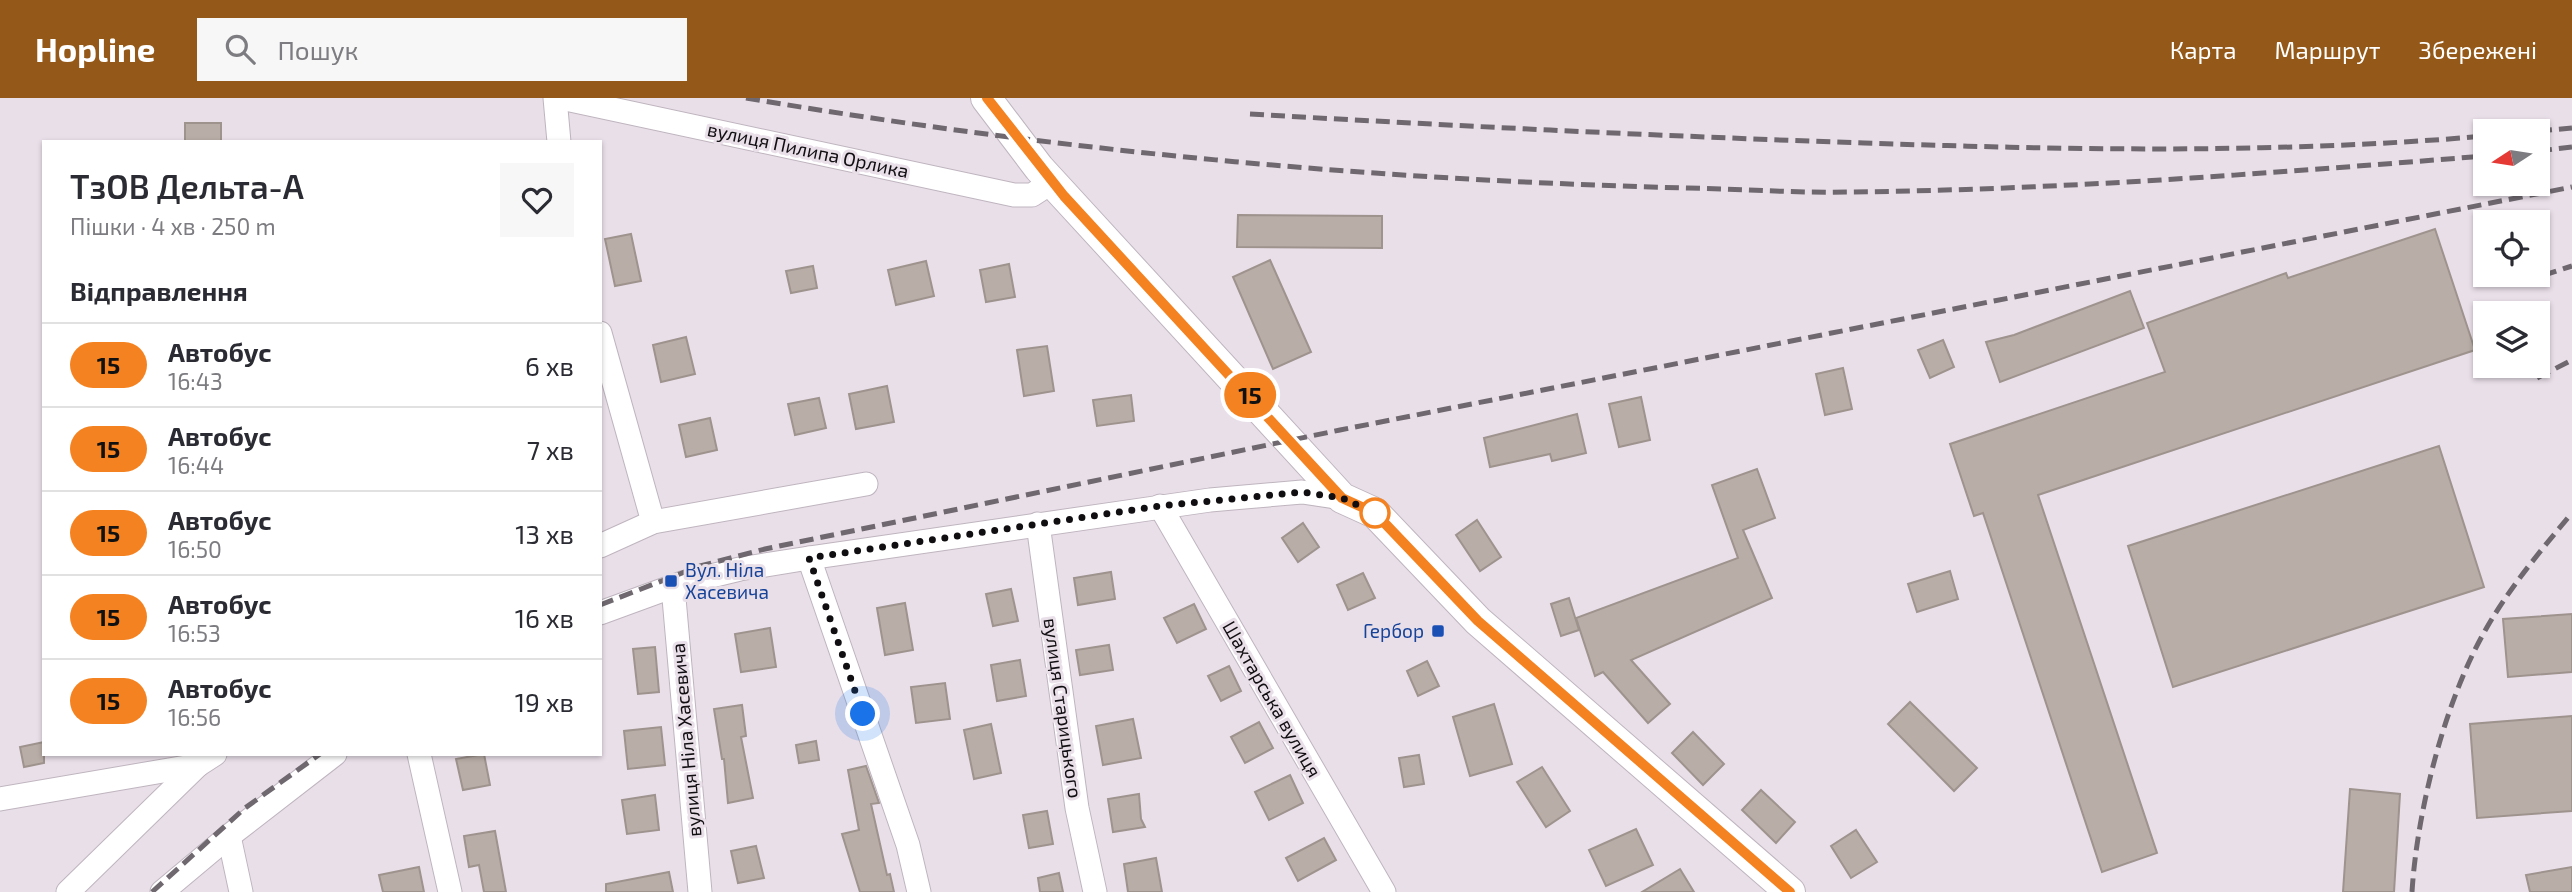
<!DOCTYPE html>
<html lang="uk">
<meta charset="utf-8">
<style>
:root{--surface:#fff;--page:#f7f7f7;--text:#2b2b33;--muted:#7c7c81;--line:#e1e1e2;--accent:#945919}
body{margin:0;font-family:"Exo 2",sans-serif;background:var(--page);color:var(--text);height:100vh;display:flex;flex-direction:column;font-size:26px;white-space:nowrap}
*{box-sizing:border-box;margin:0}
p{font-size:23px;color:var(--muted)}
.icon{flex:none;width:38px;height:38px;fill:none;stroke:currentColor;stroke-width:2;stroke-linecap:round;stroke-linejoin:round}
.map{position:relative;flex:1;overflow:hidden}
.drawer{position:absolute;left:42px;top:42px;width:560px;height:616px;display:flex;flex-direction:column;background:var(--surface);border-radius:0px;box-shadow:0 2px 5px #0004}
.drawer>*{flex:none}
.badge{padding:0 14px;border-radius:23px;font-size:24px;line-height:46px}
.needle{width:46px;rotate:258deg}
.controls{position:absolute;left:2473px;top:21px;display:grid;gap:14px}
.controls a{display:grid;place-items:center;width:77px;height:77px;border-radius:0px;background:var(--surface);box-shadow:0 2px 5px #0004;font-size:35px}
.you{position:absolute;width:35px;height:35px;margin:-18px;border:5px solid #fff;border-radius:50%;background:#1a73e8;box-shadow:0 0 0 10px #1a73e833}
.map>.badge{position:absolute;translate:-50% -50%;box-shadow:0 0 0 4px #fff}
h2{padding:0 28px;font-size:26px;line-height:63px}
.round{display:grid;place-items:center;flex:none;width:74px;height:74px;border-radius:0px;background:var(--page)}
.head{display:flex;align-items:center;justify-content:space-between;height:119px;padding:0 28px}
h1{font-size:33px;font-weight:600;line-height:52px}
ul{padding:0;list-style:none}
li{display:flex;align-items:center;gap:21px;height:84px;padding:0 28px;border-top:2px solid var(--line)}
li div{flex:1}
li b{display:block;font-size:26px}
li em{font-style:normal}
li .badge{min-width:77px;font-weight:700;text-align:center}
header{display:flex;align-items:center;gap:42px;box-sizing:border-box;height:98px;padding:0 35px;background:var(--accent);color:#fff}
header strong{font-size:33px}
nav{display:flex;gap:38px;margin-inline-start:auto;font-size:24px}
.search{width:490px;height:63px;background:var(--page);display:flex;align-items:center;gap:18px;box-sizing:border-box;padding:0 24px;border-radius:0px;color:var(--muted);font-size:26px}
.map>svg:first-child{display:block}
</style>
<header>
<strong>Hopline</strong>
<div class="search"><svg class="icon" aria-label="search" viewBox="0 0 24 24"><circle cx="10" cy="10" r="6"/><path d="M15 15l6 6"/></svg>Пошук</div>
<nav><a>Карта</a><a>Маршрут</a><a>Збережені</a></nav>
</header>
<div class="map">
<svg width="2572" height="794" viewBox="0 0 2572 794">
<rect width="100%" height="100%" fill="#e9dfe9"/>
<!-- building -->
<g fill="#b9ada7" stroke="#9f938e" stroke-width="2">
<rect x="185" y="25" width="36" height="19"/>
<path d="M1238,117l144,1v32l-145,-1z"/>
<path d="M2435,131l40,121 -437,145 119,358 -55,19 -119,-359 -9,3 -24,-72 215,-72 -18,-49 139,-50 2,5z"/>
<path d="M631,136l10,47 -26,5 -10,-47z"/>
<path d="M1270,162l41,92 -38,17 -40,-92z"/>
<path d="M926,163l8,35 -38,9 -8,-35z"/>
<path d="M1009,166l6,33 -29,5 -6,-32z"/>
<path d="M813,168l4,22 -26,5 -5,-22z"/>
<path d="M2130,193l14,37 -144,54 -14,-40 28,-7z"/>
<path d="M686,239l9,37 -34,8 -8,-37z"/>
<path d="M1943,242l11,27 -24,11 -12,-28z"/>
<path d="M1047,248l7,45 -30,5 -7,-46z"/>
<path d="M1843,270l9,41 -27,6 -9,-41z"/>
<path d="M887,288l7,36 -38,7 -7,-35z"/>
<path d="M1131,297l3,26 -37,5 -4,-26z"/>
<path d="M1641,299l9,43 -31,7 -10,-43z"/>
<path d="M819,300l7,30 -31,7 -7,-31z"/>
<path d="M1577,316l9,39 -34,8 -2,-7 -60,13 -6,-29z"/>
<path d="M710,320l7,32 -31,7 -7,-32z"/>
<path d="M2439,348l45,141 -311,100 -45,-141z"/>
<path d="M1757,371l18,49 -32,12 29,68 -141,62 39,44 -22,19 -45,-51 -8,4 -19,-58 162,-60 -26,-73z"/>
<path d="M1477,422l24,37 -21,14 -24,-36z"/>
<path d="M1303,425l16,24 -21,15 -16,-24z"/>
<path d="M1950,473l8,28 -41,13 -9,-28z"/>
<path d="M1111,474l4,27 -37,6 -4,-27z"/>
<path d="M1363,475l12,25 -27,12 -11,-25z"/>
<path d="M1011,491l7,32 -25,5 -7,-32z"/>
<path d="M1569,500l10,32 -18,6 -10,-32z"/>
<path d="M905,505l8,47 -28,5 -8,-47z"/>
<path d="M1194,506l12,25 -29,14 -13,-25z"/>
<path d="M2572,516v58l-64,5 -5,-58z"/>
<path d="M770,530l6,39 -35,5 -6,-38z"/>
<path d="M1109,547l4,25 -33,5 -4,-25z"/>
<path d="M655,549l4,45 -21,2 -5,-45z"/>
<path d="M1020,562l6,36 -29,5 -6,-36z"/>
<path d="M1427,563l12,25 -21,10 -11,-25z"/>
<path d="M1229,568l12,25 -20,10 -13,-25z"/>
<path d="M945,585l5,36 -34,4 -5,-36z"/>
<path d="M1910,604l67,66 -23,23 -66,-67z"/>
<path d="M1494,606l18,60 -42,12 -17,-59z"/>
<path d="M742,607l4,31 -5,1 12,61 -25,5 -4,-44h-2l-8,-50z"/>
<path d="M2572,618v95l-95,7 -7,-94z"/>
<path d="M1133,621l8,39 -38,7 -7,-39z"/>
<path d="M1259,624l14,26 -28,15 -14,-26z"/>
<path d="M991,626l10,49 -27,6 -10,-49z"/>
<path d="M661,629l4,38 -37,4 -4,-38z"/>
<path d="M1693,634l31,32 -21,21 -31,-32z"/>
<path d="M816,643l3,19 -20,3 -3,-18z"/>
<path d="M44,644v21l-20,4 -4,-20z"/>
<path d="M484,656l6,31 -27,5 -7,-31z"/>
<path d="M1419,657l5,29 -20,3 -5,-29z"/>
<path d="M866,668l13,37 -8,1 16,71 3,-1 4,18h-34l-18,-58 17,-4 -11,-60z"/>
<path d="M1542,669l28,44 -24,16 -29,-45z"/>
<path d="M1290,677l13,28 -34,17 -14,-28z"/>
<path d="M2350,691l50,5 -6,98h-51z"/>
<path d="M1761,692l34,32 -19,21 -34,-33z"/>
<path d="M1139,696l2,25 4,8 -32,5 -5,-33z"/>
<path d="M655,697l4,35 -32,4 -5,-34z"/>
<path d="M1047,713l6,33 -24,4 -6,-33z"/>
<path d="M1636,731l17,36 -47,21 -17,-36z"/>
<path d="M1856,732l21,32 -26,16 -20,-32z"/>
<path d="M495,733l11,61h-22l-5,-27 -10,2 -5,-31z"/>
<path d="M1324,740l12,22 -38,21 -12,-23z"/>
<path d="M756,748l8,32 -26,5 -7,-32z"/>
<path d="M1156,760l6,34h-34l-4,-28z"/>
<path d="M419,769l5,25h-41l-4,-17z"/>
<path d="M2572,769v25h-42l-4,-17z"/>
<path d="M1680,771l14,23h-52z"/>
<path d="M669,774l4,20h-67v-8z"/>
<path d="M1059,775l4,19h-23l-2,-14z"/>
</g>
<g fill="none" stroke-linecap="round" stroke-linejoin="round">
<!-- minor casing -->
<g stroke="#bfb5bf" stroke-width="25">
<g id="minor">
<path d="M555,0l4,44"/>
<path d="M561,0l453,97h18l20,-13"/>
<path d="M600,235l53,189"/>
<path d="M1160,408l224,386"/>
<path d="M1038,426l39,284 18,84"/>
<path d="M600,448l53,-24 213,-38"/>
<path d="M809,460l99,287 11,47"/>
<path d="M673,489l27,305"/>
<path d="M600,515l82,-30 58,-14 69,-11 401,-58 92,-8 40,6"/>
<path d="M419,656l31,138"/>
<path d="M0,701l198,-34 17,-11"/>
<path d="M229,738l12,56"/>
<path d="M68,794l130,-127"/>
<path d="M162,794l67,-56 106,-82"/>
</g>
</g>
<!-- tertiary casing -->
<g stroke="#bfb5bf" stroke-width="32">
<path id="tertiary" d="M986,0l53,70 303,330 33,15 103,108 312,271"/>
</g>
<!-- minor -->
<use href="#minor" stroke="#fff" stroke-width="23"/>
<!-- tertiary -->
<use href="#tertiary" stroke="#fff" stroke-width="30"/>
<!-- rail -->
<g stroke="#6f696f" stroke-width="5" stroke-dasharray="14 7" stroke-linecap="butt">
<path d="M746,0c313,53 625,82 942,90 53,1 105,5 158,4 214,-2 426,-19 639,-36"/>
<path d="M1250,16c205,12 409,22 614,29 207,7 414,11 621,-7"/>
<path d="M2538,33l34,-3"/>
<path d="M2538,53l34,-4"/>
<path d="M2523,184l49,-16"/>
<path d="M2537,280l35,-18"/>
<path d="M600,507l100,-39 65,-17 575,-119 1232,-243"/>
<path d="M152,794l93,-84 75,-54"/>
<path d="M2412,794c5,-81 33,-192 74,-263 24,-42 55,-79 86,-116"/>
</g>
</g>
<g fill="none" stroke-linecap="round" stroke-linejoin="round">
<!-- line casing -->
<g stroke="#fff" stroke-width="16">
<path id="line" d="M987,0l77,98 278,302 33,15 103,108 312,271"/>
</g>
<!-- line -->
<use href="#line" stroke="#f58220" stroke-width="10"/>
<!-- walk -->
<path stroke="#110e11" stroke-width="7" stroke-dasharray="0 12.6" d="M863,616l-54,-156 351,-52 142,-14 40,6 33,15"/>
</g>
<!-- markers -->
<circle fill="#fff" stroke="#f58220" stroke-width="3.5" cx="1375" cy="415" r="14"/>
<g fill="#1a4fb4" stroke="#e9dfe9" stroke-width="2.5">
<rect x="664" y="476" width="14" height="14" rx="3.5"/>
<rect x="1431" y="526" width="14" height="14" rx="3.5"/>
</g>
<g text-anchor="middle" stroke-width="6" stroke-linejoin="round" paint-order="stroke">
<!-- street labels -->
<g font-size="19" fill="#110e11" stroke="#e9dfe9">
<text transform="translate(808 52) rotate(12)" y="7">вулиця Пилипа Орлика</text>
<text transform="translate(1272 601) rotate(60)" y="7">Шахтарська вулиця</text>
<text transform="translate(1063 610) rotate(82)" y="7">вулиця Старицького</text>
<text transform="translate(686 642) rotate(-95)" y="7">вулиця Ніла Хасевича</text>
</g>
<!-- transit labels -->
<g font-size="19" fill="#164399" stroke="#e9dfe9" text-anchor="start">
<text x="685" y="479">Вул. Ніла<tspan x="685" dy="22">Хасевича</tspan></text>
<text x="1424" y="540" text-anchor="end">Гербор</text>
</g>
</g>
</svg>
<div class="controls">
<a><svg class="needle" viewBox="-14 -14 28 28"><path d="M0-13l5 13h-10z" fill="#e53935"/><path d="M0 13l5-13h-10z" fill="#7c7c81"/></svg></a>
<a><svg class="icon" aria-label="locate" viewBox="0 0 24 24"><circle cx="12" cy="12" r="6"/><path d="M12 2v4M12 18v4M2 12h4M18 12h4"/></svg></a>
<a><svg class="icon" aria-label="layers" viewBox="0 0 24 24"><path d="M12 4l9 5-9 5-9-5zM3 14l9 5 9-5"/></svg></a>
</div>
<div class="you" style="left:863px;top:616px"></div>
<b class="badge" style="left:1250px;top:297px;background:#f58220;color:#111">15</b>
<section class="drawer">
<div class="head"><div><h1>ТзОВ Дельта-А</h1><p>Пішки · 4 хв · 250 m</p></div><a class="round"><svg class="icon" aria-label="heart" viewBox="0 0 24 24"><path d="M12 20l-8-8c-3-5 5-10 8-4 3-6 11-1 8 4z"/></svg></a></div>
<h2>Відправлення</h2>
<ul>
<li><span class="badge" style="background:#f58220;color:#111">15</span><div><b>Автобус</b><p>16:43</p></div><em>6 хв</em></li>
<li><span class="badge" style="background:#f58220;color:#111">15</span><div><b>Автобус</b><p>16:44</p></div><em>7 хв</em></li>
<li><span class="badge" style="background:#f58220;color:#111">15</span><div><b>Автобус</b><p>16:50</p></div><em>13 хв</em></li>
<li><span class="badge" style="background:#f58220;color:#111">15</span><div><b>Автобус</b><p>16:53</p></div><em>16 хв</em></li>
<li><span class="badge" style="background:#f58220;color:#111">15</span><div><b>Автобус</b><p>16:56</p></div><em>19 хв</em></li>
</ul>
</section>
</div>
